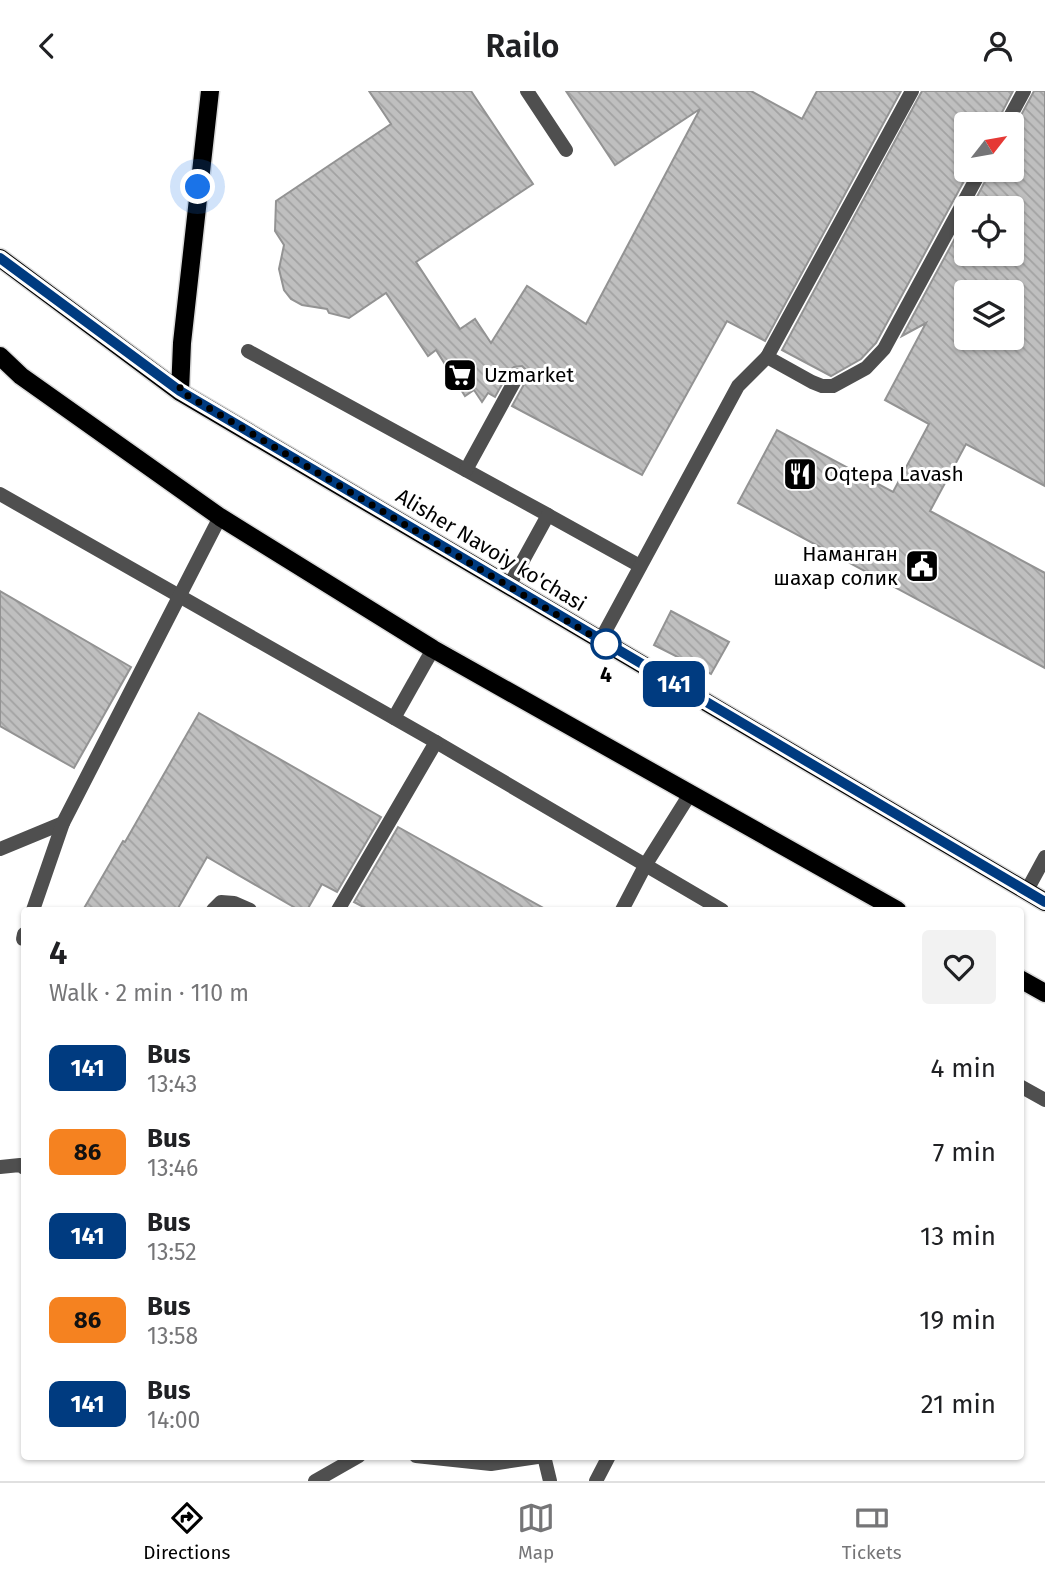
<!DOCTYPE html>
<meta charset="utf-8">
<style>
:root{--surface:#fff;--page:#f2f2f2;--text:#202124;--muted:#757577;--line:#e0e0e0;--accent:#000}
body{margin:0;font-family:"Fira Sans",sans-serif;background:var(--page);color:var(--text);height:100vh;display:flex;flex-direction:column;font-size:26px;white-space:nowrap}
*{box-sizing:border-box;margin:0}
p{font-size:23px;color:var(--muted)}
.icon{flex:none;width:38px;height:38px;fill:none;stroke:currentColor;stroke-width:2;stroke-linecap:round;stroke-linejoin:round}
.map{position:relative;flex:1;overflow:hidden}
.sheet{position:absolute;left:21px;top:816px;width:1003px;height:553px;display:flex;flex-direction:column;background:var(--surface);border-radius:7px;box-shadow:0 2px 5px #0004}
.sheet>*{flex:none}
.badge{padding:0 14px;border-radius:10px;font-size:24px;line-height:46px}
.needle{width:46px;rotate:59deg}
.tools{position:absolute;left:954px;top:21px;display:grid;gap:14px}
.tools a{display:grid;place-items:center;width:70px;height:70px;border-radius:7px;background:var(--surface);box-shadow:0 2px 5px #0004;font-size:35px}
.you{position:absolute;width:35px;height:35px;margin:-18px;border:5px solid #fff;border-radius:50%;background:#1a73e8;box-shadow:0 0 0 10px #1a73e833}
.map>.badge{position:absolute;translate:-50% -50%;box-shadow:0 0 0 4px #fff}
.round{display:grid;place-items:center;flex:none;width:74px;height:74px;border-radius:7px;background:var(--page)}
.summary{display:flex;align-items:center;justify-content:space-between;height:119px;padding:0 28px}
h1{font-size:33px;font-weight:600;line-height:52px}
ul{padding:0;list-style:none}
li{display:flex;align-items:center;gap:21px;height:84px;padding:0 28px}
li div{flex:1}
li b{display:block;font-size:26px}
li em{font-style:normal}
li .badge{min-width:77px;font-weight:700;text-align:center}
header{display:flex;justify-content:space-between;align-items:center;height:91px;padding:0 28px;background:var(--surface);font-size:32px;font-weight:600}
.tab-bar{display:flex;justify-content:space-around;align-items:center;height:98px;border-top:2px solid var(--line);background:var(--surface);font-size:19px;color:var(--muted)}
.tab-bar a{display:grid;justify-items:center;gap:4px}
.tab-bar .current{color:var(--accent)}
.map>svg:first-child{display:block}
</style>
<header><svg class="icon" aria-label="back" viewBox="0 0 24 24"><path d="M15 5l-7 7 7 7"/></svg>Railo<svg class="icon" aria-label="person" viewBox="0 0 24 24"><circle cx="12" cy="8" r="4"/><path d="M4 21q1-7 8-7t8 7"/></svg></header>
<div class="map">
<svg width="1045" height="1390" viewBox="0 0 1045 1390">
<defs>
<pattern id="building-back-hatch" width="6" height="6" patternUnits="userSpaceOnUse" patternTransform="scale(1.75)"><rect width="6" height="6" fill="#bfbfbf"/><path d="M-1 5l2 2M0 0l6 6M5-1l2 2" fill="none" stroke="#a2a2a2"/></pattern>
</defs>
<rect width="100%" height="100%" fill="#fff"/>
<!-- building -->
<g fill="url(#building-back-hatch)" stroke="#939393" stroke-width="2" fill-rule="evenodd">
<path d="M369,0h102l62,93 -117,78 44,67 15,-10 16,24 36,-57 59,38 114,-215 -85,56 -49,-74h185l51,28 15,-28h84l-136,250 -38,-20 -85,154 -130,-69 15,-27v-8l-5,-5 -8,1 -4,3 -15,27 -7,-4 -6,9 -8,-12 -9,6 -29,-46 -8,6 -42,-63 -37,25 -20,-5 -2,-4 -25,-4 -11,-6 -7,-9 -5,-21 5,-24 -9,-14 1,-30 115,-77z"/>
<path d="M922,0h91l-17,33h-30v46h4l-94,173 -15,16 -30,17 -49,-26z"/>
<path d="M1034,0h11v395l-79,-42 -36,67 115,62v95l-307,-165 39,-73 116,62 36,-68 -44,-24 41,-77 -24,13 64,-118v36h46v-46h-41l20,-38h21v-38zM966,201h46v46h-46z"/>
<path d="M0,500l131,76 -57,101 -74,-42z"/>
<path d="M671,520l58,31 -18,32 -57,-29z"/>
<path d="M199,622l182,104 -44,75 -15,-8 -15,26h-8l-92,-53 -30,53h-94l40,-69 2,1z"/>
<path d="M398,736l149,83h-178l-15,-8z"/>
</g>
<g fill="none" stroke-linecap="round" stroke-linejoin="round">
<!-- primary casing -->
<g stroke="#dbdbdb" stroke-width="21">
<g id="primary">
<path d="M0,167l180,134 865,510"/>
<path d="M0,265l21,20 199,141 213,132 464,261"/>
<path d="M180,301l2,-49 28,-252"/>
<path d="M1020,888l25,14"/>
</g>
</g>
<!-- lane -->
<g stroke="#4f4f4f" stroke-width="14">
<path d="M527,0l39,59"/>
<path d="M1006,33l18,-33"/>
<path d="M248,260l300,164 -39,71"/>
<path d="M767,266l145,-266"/>
<path d="M466,379l52,-95"/>
<path d="M0,403l436,248 286,168"/>
<path d="M548,424l92,51"/>
<path d="M600,550l138,-255 29,-29 45,25 10,4h11l33,-18 18,-19 97,-179"/>
<path d="M394,627l39,-69"/>
<path d="M0,758l63,-26"/>
<path d="M1026,801l19,-35"/>
<path d="M33,819l30,-87 157,-306"/>
<path d="M213,819l8,-8 13,1 16,7"/>
<path d="M338,819l98,-168"/>
<path d="M622,819l24,-46 44,-70"/>
<path d="M23,848l1,-5"/>
<path d="M1020,995l25,14"/>
<path d="M544,1365l6,25"/>
<path d="M596,1390l13,-25"/>
</g>
<!-- street -->
<g stroke="#4f4f4f" stroke-width="14">
<path d="M0,1076l20,-2 4,3"/>
<path d="M416,1365l75,8 53,-8"/>
<path d="M315,1390l44,-25"/>
</g>
<!-- primary -->
<use href="#primary" stroke="#000" stroke-width="18"/>
</g>
<g fill="none" stroke-linecap="round" stroke-linejoin="round">
<!-- line casing -->
<g stroke="#fff" stroke-width="16">
<path id="line" d="M0,167l180,133 865,511"/>
</g>
<!-- line -->
<use href="#line" stroke="#003b80" stroke-width="10"/>
<!-- walk -->
<path stroke="#000" stroke-width="7" stroke-dasharray="0 12.6" d="M198,96l-17,156 -1,48 426,253"/>
</g>
<!-- icons -->
<defs>
<g id="supermarket-square" transform="scale(1.75)"><rect x="-9" y="-9" width="18" height="18" rx="4" fill="#000" stroke="#fff"/><path d="M-6-5.5h2.5l.6 2H6L4.5 2H-2.5L-4.4-4H-6ZM-1.5 3.2a1.3 1.3 0 1 0 .1 0ZM3 3.2a1.3 1.3 0 1 0 .1 0Z" fill="#fff"/></g>
<g id="restaurant-square" transform="scale(1.75)"><rect x="-9" y="-9" width="18" height="18" rx="4" fill="#000" stroke="#fff"/><path d="M-5-6h1v4h1v-4h1v4h1v-4h1v5L-1.5 .5V6h-2V.5L-5-1ZM5-6V6H3V1.5H1.5Q1.5-4 5-6Z" fill="#fff"/></g>
<g id="civic-square" transform="scale(1.75)"><rect x="-9" y="-9" width="18" height="18" rx="4" fill="#000" stroke="#fff"/><path d="M-.6-6.5H3V-4.5H.6V-3L4-1V1h2V6H-6V1h2V-1L-.6-3ZM-1.2 2.5V6h2.4V2.5Z" fill="#fff"/></g>
</defs>
<g fill-rule="evenodd">
<use href="#supermarket-square" x="460" y="284"/>
<use href="#restaurant-square" x="800" y="383"/>
<use href="#civic-square" x="922" y="475"/>
</g>
<!-- markers -->
<circle fill="#fff" stroke="#003b80" stroke-width="3.5" cx="606" cy="553" r="14"/>
<g text-anchor="middle" stroke-width="6" stroke-linejoin="round" paint-order="stroke">
<!-- poi labels -->
<g font-size="21" fill="#000" stroke="#fff" text-anchor="start">
<text x="484" y="291">Uzmarket</text>
<text x="824" y="390">Oqtepa Lavash</text>
<text x="898" y="470" text-anchor="end">Наманган<tspan x="898" dy="24">шахар солик</tspan></text>
</g>
<!-- street labels -->
<g font-size="21" fill="#000" stroke="#fff">
<text transform="translate(491 459) rotate(31)" y="7">Alisher Navoiy ko'chasi</text>
</g>
<!-- stop labels -->
<g font-size="21" font-weight="bold" fill="#000" stroke="#fff">
<text x="606" y="591">4</text>
</g>
</g>
</svg>
<div class="tools">
<a><svg class="needle" viewBox="-14 -14 28 28"><path d="M0-13l5 13h-10z" fill="#e53935"/><path d="M0 13l5-13h-10z" fill="#757577"/></svg></a>
<a><svg class="icon" aria-label="locate" viewBox="0 0 24 24"><circle cx="12" cy="12" r="6"/><path d="M12 2v4M12 18v4M2 12h4M18 12h4"/></svg></a>
<a><svg class="icon" aria-label="layers" viewBox="0 0 24 24"><path d="M12 4l9 5-9 5-9-5zM3 14l9 5 9-5"/></svg></a>
</div>
<div class="you" style="left:198px;top:96px"></div>
<b class="badge" style="left:674px;top:593px;background:#003b80;color:#fff">141</b>
<section class="sheet">
<div class="summary"><div><h1>4</h1><p>Walk · 2 min · 110 m</p></div><a class="round"><svg class="icon" aria-label="heart" viewBox="0 0 24 24"><path d="M12 20l-8-8c-3-5 5-10 8-4 3-6 11-1 8 4z"/></svg></a></div>
<ul>
<li><span class="badge" style="background:#003b80;color:#fff">141</span><div><b>Bus</b><p>13:43</p></div><em>4 min</em></li>
<li><span class="badge" style="background:#f58220;color:#111">86</span><div><b>Bus</b><p>13:46</p></div><em>7 min</em></li>
<li><span class="badge" style="background:#003b80;color:#fff">141</span><div><b>Bus</b><p>13:52</p></div><em>13 min</em></li>
<li><span class="badge" style="background:#f58220;color:#111">86</span><div><b>Bus</b><p>13:58</p></div><em>19 min</em></li>
<li><span class="badge" style="background:#003b80;color:#fff">141</span><div><b>Bus</b><p>14:00</p></div><em>21 min</em></li>
</ul>
</section>
</div>
<nav class="tab-bar">
<a class="current"><svg class="icon" aria-label="directions" viewBox="0 0 24 24"><path d="M12 3l9 9-9 9-9-9zM9 14v-3h6M13 9l2 2-2 2"/></svg>Directions</a>
<a><svg class="icon" aria-label="map" viewBox="0 0 24 24"><path d="M3 6l6-2 6 2 6-2v14l-6 2-6-2-6 2zM9 4v14M15 6v14"/></svg>Map</a>
<a><svg class="icon" aria-label="tickets" viewBox="0 0 24 24"><path d="M3 7h18v10H3zM15 7v10"/></svg>Tickets</a>
</nav>
